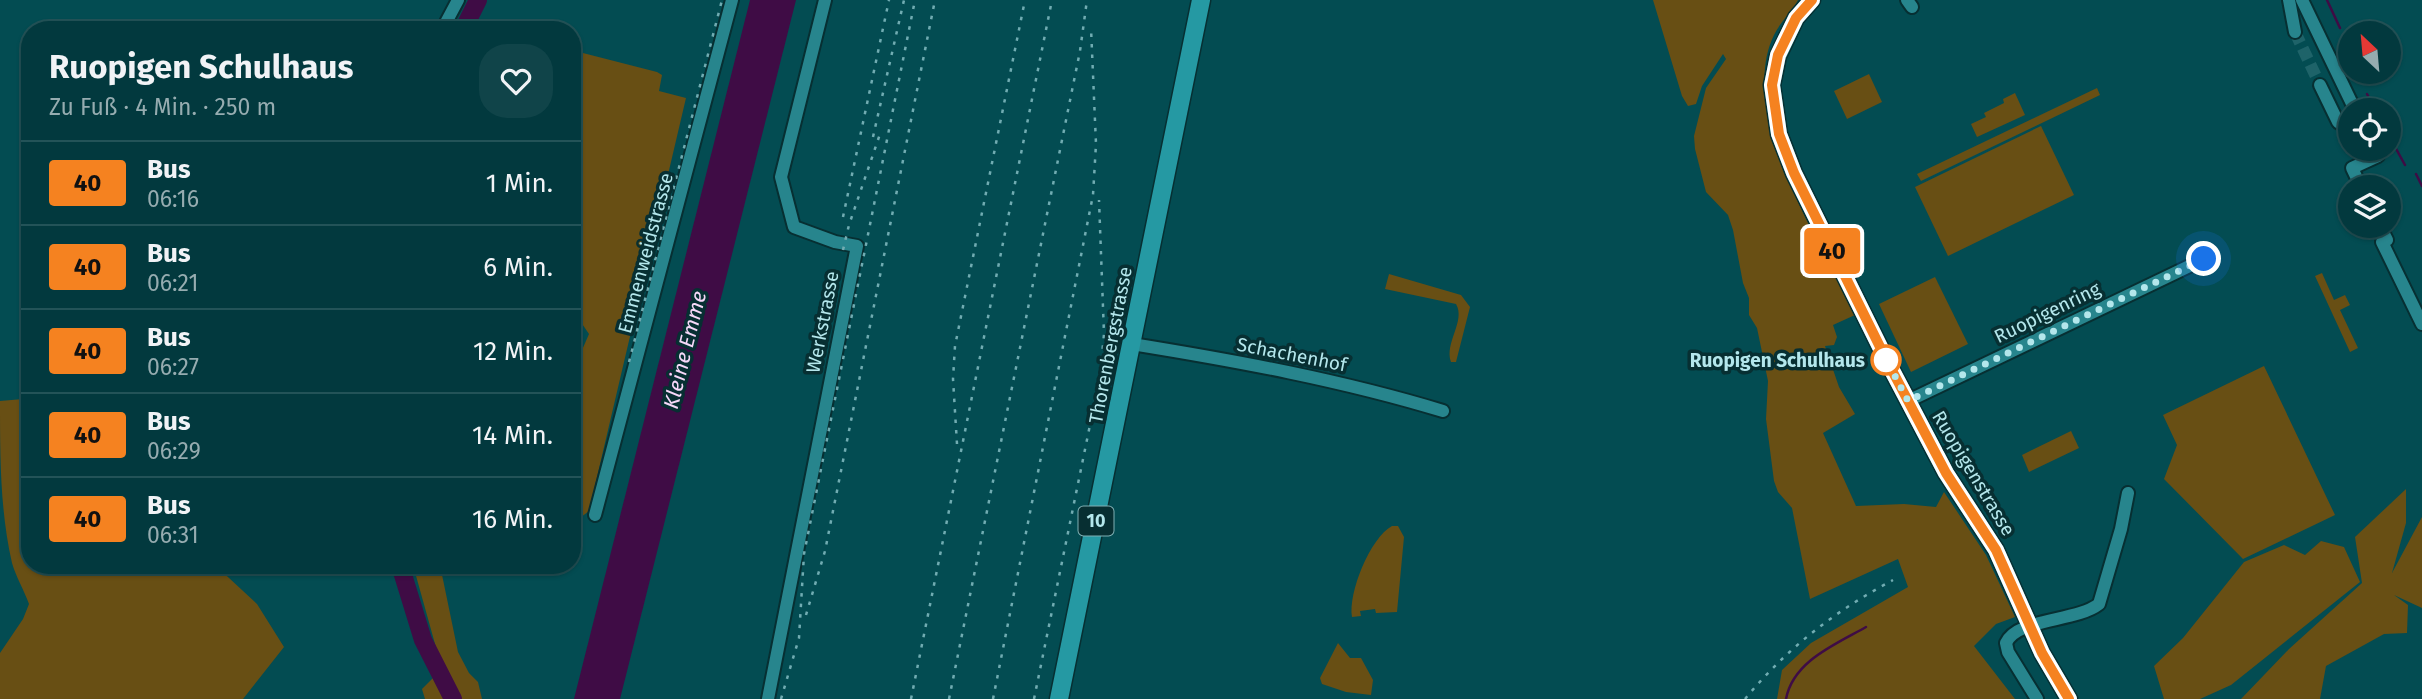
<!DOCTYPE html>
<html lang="de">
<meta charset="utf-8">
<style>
:root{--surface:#02393e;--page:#104449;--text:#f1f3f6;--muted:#96acb0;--line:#235358}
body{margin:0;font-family:"Fira Sans",sans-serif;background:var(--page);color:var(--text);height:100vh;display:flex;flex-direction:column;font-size:26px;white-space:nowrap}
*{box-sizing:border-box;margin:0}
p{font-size:23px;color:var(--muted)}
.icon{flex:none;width:38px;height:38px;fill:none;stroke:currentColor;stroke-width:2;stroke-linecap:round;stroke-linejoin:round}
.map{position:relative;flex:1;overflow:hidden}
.details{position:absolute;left:21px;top:21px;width:560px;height:553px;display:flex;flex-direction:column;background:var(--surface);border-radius:28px;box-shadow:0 2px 5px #0004,0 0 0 2px var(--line)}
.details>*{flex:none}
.badge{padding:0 14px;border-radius:5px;font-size:24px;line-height:46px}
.needle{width:46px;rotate:334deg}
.tools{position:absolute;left:2338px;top:21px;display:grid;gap:14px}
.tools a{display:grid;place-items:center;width:63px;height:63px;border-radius:50%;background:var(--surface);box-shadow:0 2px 5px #0004,0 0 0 2px var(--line);font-size:35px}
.you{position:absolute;width:35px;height:35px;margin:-18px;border:5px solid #fff;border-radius:50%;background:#1a73e8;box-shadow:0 0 0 10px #1a73e833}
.map>.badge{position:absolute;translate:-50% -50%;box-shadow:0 0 0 4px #fff}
.round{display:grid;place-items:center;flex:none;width:74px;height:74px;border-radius:28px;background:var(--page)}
.summary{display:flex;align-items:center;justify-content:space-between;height:119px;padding:0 28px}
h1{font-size:33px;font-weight:700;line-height:52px}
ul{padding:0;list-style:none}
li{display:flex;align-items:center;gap:21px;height:84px;padding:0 28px;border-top:2px solid var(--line)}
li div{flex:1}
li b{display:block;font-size:26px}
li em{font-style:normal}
li .badge{min-width:77px;font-weight:700;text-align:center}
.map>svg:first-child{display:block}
</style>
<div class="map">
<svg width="2422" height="699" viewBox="0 0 2422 699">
<rect width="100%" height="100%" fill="#034c52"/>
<!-- green -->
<g fill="#684f14">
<path d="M1653,0h145c-6,12 -18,22 -24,35 -38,77 47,209 81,280l-22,10 4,12 -3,8 -9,1 14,41 16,27 -32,19 33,73 48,-2 32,3 8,-15 42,63 29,62 -19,7 -22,22 41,53h-238l5,-29 29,-27 97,-56 -10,-28 -88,40 -18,-91 -14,-16 -4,-11 -8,-62 2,-38 -11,-53 -8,-13v-17l-6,-15 -10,-53 -5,-15 -22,-23 -11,-43 -1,-13 12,-48 20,-29 -3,-5 -21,32 -6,18 -8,2 -6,-10z"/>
<path d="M579,52l78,20 5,3 -3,16 27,7 -97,413 -17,13v-151l17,-39 -17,-25v-233z"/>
<path d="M1869,74l13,28 -35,17 -13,-28z"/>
<path d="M2097,88l3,7 -179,86 -4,-7z"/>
<path d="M2015,93l10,22 -48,22 -6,-13 15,-7 -2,-4 20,-10 -1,-4z"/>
<path d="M2041,126l33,69 -126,61 -33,-69z"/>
<path d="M2322,273l12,27 11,-5 5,10 -10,5 18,38 -8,4 -35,-76z"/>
<path d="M1389,274l72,21 9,12 -14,55h-5c-7,-19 15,-41 5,-58l-71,-15z"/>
<path d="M1935,277l33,67 -57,28 -32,-68z"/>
<path d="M2264,366l71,149 -92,44 -79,-80 13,-34 -14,-30z"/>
<path d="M23,399l7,2v164h185l42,39 27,43 -41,52h-243v-46l23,-34 6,-15c-5,-14 -13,-27 -17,-41 -12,-52 -12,-108 -12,-162z"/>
<path d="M2071,431l8,17 -50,24 -7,-17z"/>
<path d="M2406,489v34l-14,50 30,-56v91l-28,-13 14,10 -1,28 -23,1 -58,32 -6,33h-79l48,-50 73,-66 -7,-46z"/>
<path d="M1392,526h6l6,11 -7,75 -21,1 -1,-4 -15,2 1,5 -9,1c-4,-24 18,-79 40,-91z"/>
<path d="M2321,541l23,6 16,35 -129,103 -31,14h-36l-10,-33 29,-28 61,-76 40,-17 21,10z"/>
<path d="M413,565h27l18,87 11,21 9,9 4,17h-57l-3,-10 20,-20z"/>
<path d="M1338,643l12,15h11l12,22 -2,15 -25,-3 -24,-8 -2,-6z"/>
</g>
<!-- water -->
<path fill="#3f0c45" d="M750,0h46l-176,699h-46z"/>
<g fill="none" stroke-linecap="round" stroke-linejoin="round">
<!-- stream -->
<g stroke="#3f0c45" stroke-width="2.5">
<path d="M2327,0l13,28"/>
<path d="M2345,54l5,10"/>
<path d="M2354,72l4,6"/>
<path d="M2367,94l9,16"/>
<path d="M2389,136l16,29"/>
<path d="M2416,174l6,12"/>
<path d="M1786,699c7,-38 50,-55 80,-72"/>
</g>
<!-- river -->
<g stroke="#3f0c45" stroke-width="18">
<path d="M463,30l15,-30"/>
<path d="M400,565l23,75 30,59"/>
</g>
<!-- street-tunnel -->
<path stroke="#1e6369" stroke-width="12" stroke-dasharray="12 6" stroke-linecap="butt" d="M2295,32l25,53"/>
<!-- street casing -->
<g stroke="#072f32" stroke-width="16">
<g id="street">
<path d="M1907,0l5,7"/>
<path d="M2289,0l6,32"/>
<path d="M2302,0l53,110"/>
<path d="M442,30l16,-30"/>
<path d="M2320,85l18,37 12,8"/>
<path d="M2361,187l-9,-19 26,-12 -4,-7"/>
<path d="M2380,226l7,14 -5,2 40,82"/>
<path d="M1132,344c105,17 209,36 311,67"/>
<path d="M1908,401l296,-142"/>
<path d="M595,515l137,-515"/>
<path d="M768,699l89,-453 -22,-4 -41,-15 -13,-50 44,-177"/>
<path d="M2037,699l-29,-47 -2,-9c11,-25 70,-21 93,-39l22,-75 7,-36"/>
</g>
</g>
<!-- secondary casing -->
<g stroke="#072f32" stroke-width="19">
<path id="secondary" d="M1812,0l-16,18 -18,38 -6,29 7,49 15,39 91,184 61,116 50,77 46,103 27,46"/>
</g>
<!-- primary casing -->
<g stroke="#072f32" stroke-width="21">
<path id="primary" d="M1059,699l142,-699"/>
</g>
<!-- street -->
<use href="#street" stroke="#27858d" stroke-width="12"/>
<!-- secondary -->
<use href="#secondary" stroke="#268f98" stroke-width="16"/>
<!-- primary -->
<use href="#primary" stroke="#2599a3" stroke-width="18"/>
<!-- rail -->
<g stroke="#71acb2" stroke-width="2.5" stroke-dasharray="3.5 7" stroke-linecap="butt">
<path d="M873,137l31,-137"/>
<path d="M843,217l46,-217"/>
<path d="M843,250l6,-25 31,-91"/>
<path d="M629,362l93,-362"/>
<path d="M957,444l-4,-65 2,-33 70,-346"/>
<path d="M806,615l19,-64 110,-551"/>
<path d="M781,699l18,-61 5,-84 111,-554"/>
<path d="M911,699l141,-699"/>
<path d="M949,699l131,-648 7,-51"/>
<path d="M993,699l100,-504 3,-51 -5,-116"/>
<path d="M1034,699l66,-323 4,-42 -5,-134"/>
<path d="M1745,699c42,-51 90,-88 148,-119"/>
</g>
</g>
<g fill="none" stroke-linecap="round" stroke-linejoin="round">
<!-- line casing -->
<g stroke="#fff" stroke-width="16">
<path id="line" d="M1812,0l-16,18 -18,37 -6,30 7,49 15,39 91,184 61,116 50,77 46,103 27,46"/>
</g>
<!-- line -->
<use href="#line" stroke="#f58220" stroke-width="10"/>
<!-- walk -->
<path stroke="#b4e7ec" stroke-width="7" stroke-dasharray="0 12.6" d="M1886,360l-1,-3 23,44 296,-142"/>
</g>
<!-- markers -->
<circle fill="#fff" stroke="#f58220" stroke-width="3.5" cx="1886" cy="360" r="14"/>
<g text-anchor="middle" stroke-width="7" stroke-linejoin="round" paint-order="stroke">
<!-- shield labels -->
<rect fill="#072f32" stroke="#80b0b4" stroke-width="2" x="1078.5" y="506.5" width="35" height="29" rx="5"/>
<g font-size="18" font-weight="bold" fill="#b4e7ec">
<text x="1096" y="527">10</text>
</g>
<!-- street labels -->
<g font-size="19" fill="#b4e7ec" stroke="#072f32">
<text transform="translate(645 253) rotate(-75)" y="7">Emmenweidstrasse</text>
<text transform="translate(2047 312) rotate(-26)" y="7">Ruopigenring</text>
<text transform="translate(822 322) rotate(-79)" y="7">Werkstrasse</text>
<text transform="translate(1110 345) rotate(-79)" y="7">Thorenbergstrasse</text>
<text transform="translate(1292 354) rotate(11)" y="7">Schachenhof</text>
<text transform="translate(1974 473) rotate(59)" y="7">Ruopigenstrasse</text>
</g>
<!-- stop labels -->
<g font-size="19" font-weight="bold" fill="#b4e7ec" stroke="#072f32" text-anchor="end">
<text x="1865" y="367">Ruopigen Schulhaus</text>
</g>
<!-- water labels -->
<g font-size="21" font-style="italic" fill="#f7d8f9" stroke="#072f32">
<text transform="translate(685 350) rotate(-76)" y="7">Kleine Emme</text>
</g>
</g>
</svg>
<div class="tools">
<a><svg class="needle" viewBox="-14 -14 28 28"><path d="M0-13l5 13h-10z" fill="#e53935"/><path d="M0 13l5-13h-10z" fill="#96acb0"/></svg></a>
<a><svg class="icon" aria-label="locate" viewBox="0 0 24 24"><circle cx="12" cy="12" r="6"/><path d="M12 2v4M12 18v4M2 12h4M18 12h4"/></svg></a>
<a><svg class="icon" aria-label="layers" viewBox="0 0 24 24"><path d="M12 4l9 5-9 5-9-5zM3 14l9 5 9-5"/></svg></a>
</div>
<div class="you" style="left:2204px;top:259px"></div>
<b class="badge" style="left:1832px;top:251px;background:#f58220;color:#111">40</b>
<section class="details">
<div class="summary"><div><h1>Ruopigen Schulhaus</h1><p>Zu Fuß · 4 Min. · 250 m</p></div><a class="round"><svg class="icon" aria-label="heart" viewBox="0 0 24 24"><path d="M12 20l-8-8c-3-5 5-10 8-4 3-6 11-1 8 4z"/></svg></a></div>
<ul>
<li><span class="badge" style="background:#f58220;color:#111">40</span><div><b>Bus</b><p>06:16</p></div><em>1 Min.</em></li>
<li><span class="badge" style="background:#f58220;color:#111">40</span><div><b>Bus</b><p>06:21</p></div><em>6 Min.</em></li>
<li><span class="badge" style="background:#f58220;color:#111">40</span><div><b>Bus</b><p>06:27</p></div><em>12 Min.</em></li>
<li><span class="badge" style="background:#f58220;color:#111">40</span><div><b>Bus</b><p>06:29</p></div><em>14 Min.</em></li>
<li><span class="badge" style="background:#f58220;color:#111">40</span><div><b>Bus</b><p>06:31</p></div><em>16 Min.</em></li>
</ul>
</section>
</div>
